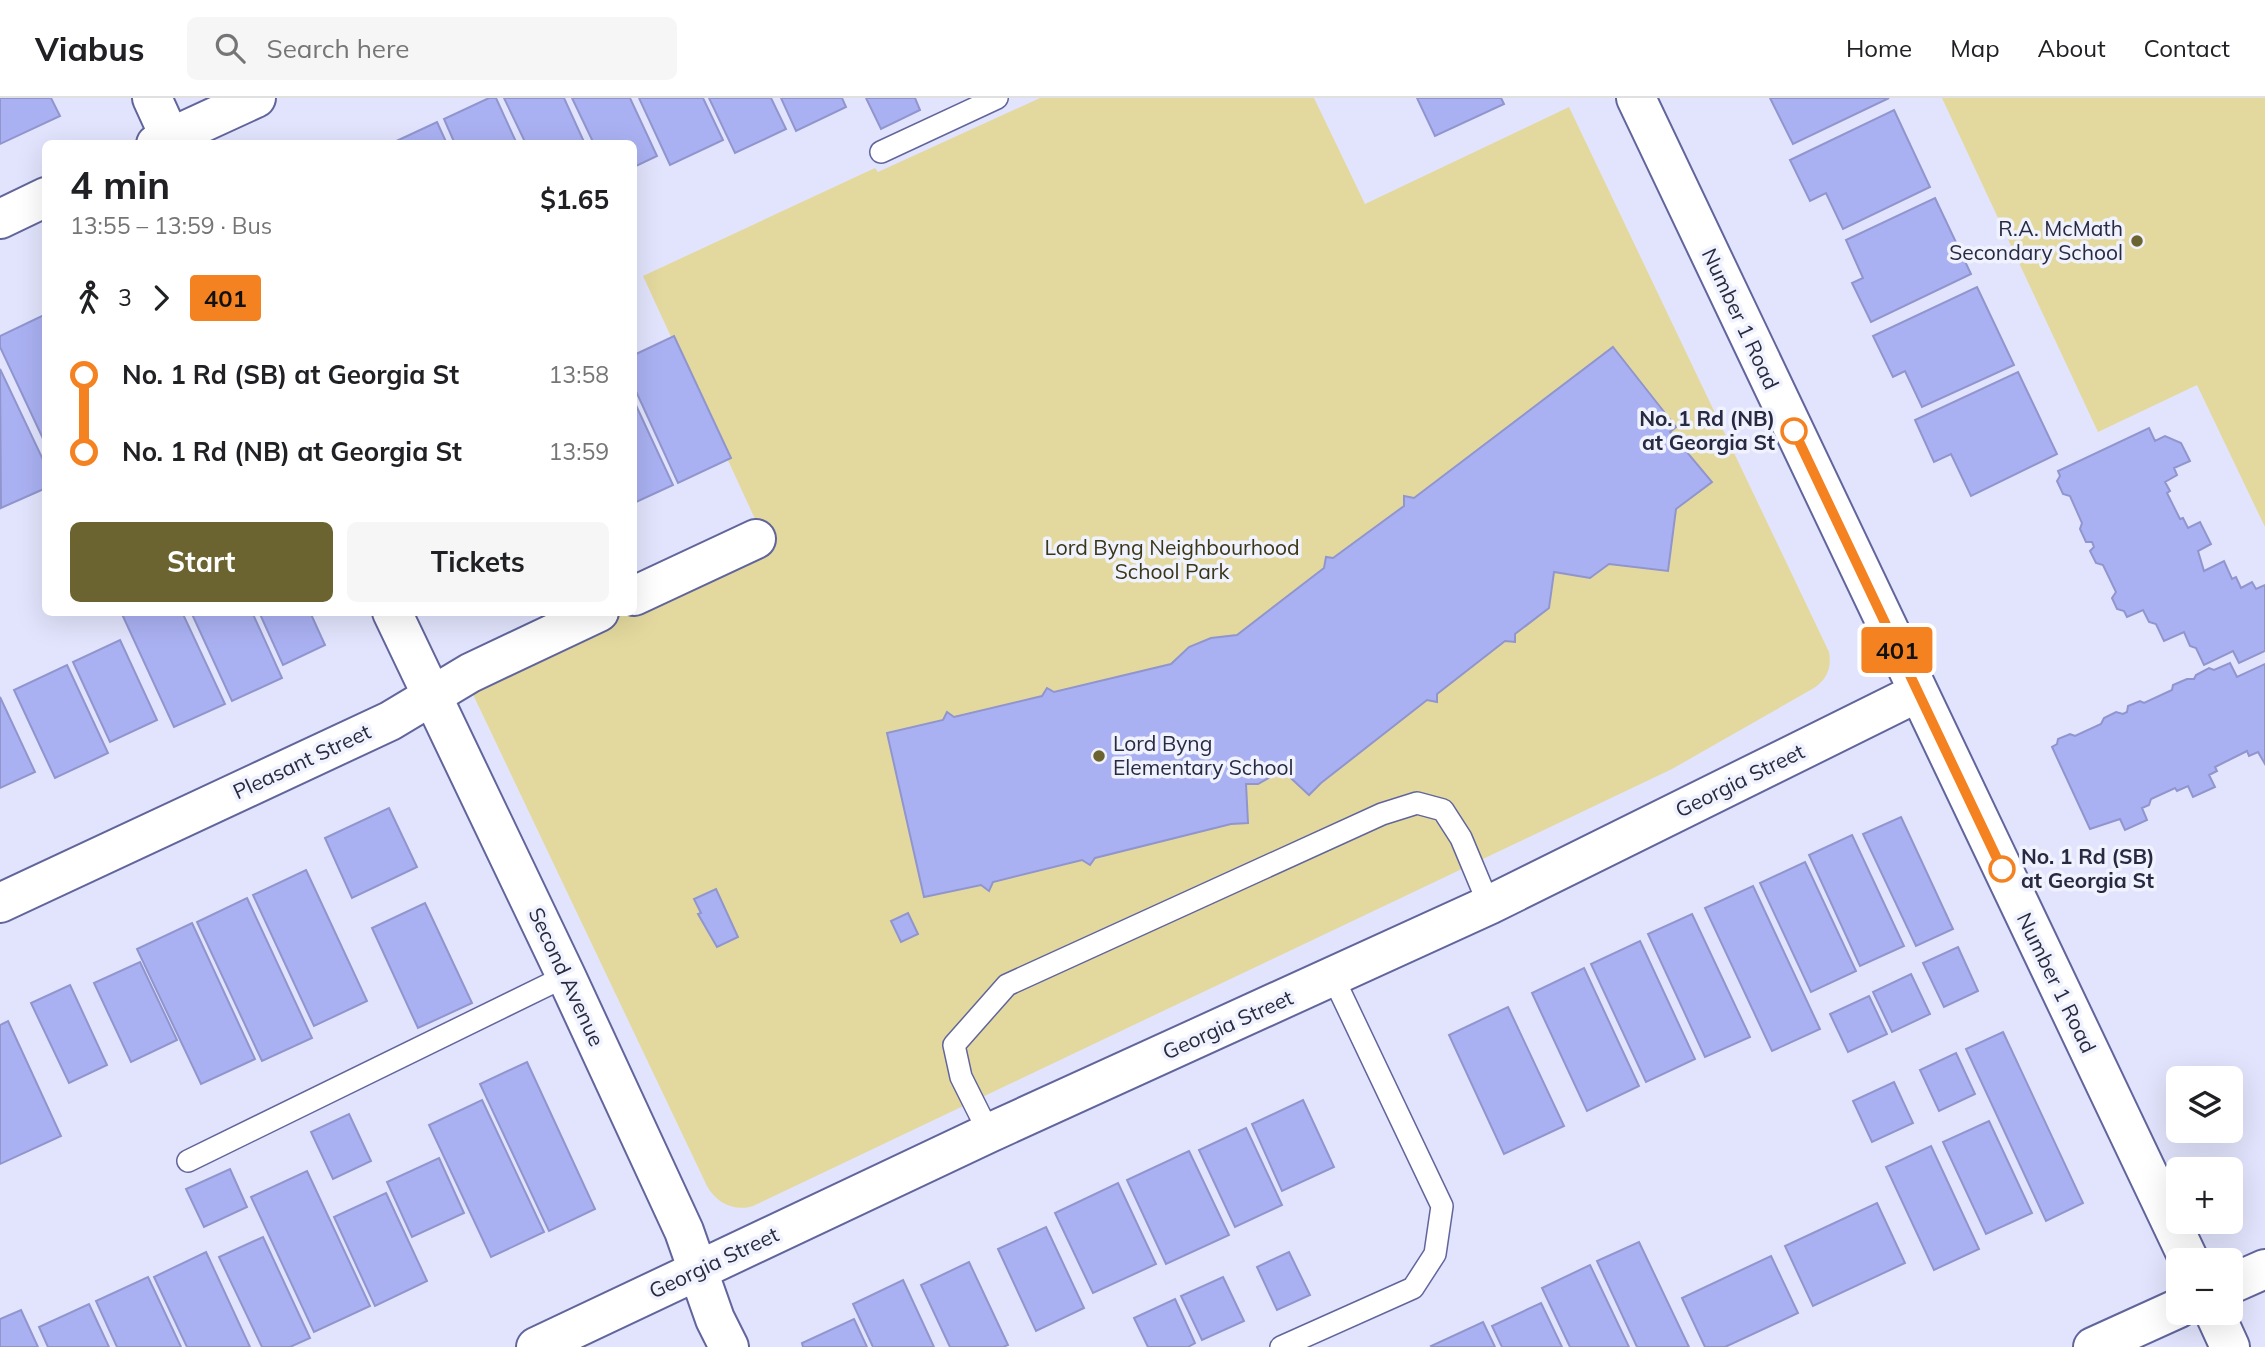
<!DOCTYPE html>
<meta charset="utf-8">
<style>
:root{--surface:#fff;--page:#f6f6f6;--text:#202124;--muted:#757577;--line:#e0e0e0;--accent:#6c6430}
body{margin:0;font-family:Mulish,sans-serif;background:var(--page);color:var(--text);height:100vh;display:flex;flex-direction:column;font-size:26px;white-space:nowrap}
*{box-sizing:border-box;margin:0}
p{font-size:23px;color:var(--muted)}
.icon{flex:none;width:38px;height:38px;fill:none;stroke:currentColor;stroke-width:2;stroke-linecap:round;stroke-linejoin:round}
.map{position:relative;flex:1;overflow:hidden}
.details{position:absolute;left:42px;top:42px;width:595px;height:476px;display:flex;flex-direction:column;background:var(--surface);border-radius:10px;box-shadow:0 7px 28px #0002}
.details>*{flex:none}
.badge{padding:0 14px;border-radius:5px;font-size:24px;line-height:46px}
.tools{position:absolute;left:2166px;top:968px;display:grid;gap:14px}
.tools a{display:grid;place-items:center;width:77px;height:77px;border-radius:10px;background:var(--surface);box-shadow:0 7px 28px #0002;font-size:35px}
.map>.badge{position:absolute;translate:-50% -50%;box-shadow:0 0 0 4px #fff}
.legs{display:flex;align-items:center;gap:10px;height:77px;padding:0 28px;font-size:23px}
.legs p{margin-inline-start:auto}
.summary{display:flex;align-items:center;justify-content:space-between;height:119px;padding:0 28px}
h1{font-size:38px;font-weight:700;line-height:52px}
.action{display:flex;gap:14px;margin-top:auto;padding:14px 28px}
.action a{flex:1;height:80px;border-radius:10px;background:var(--accent);color:#fff;font-size:28px;font-weight:700;line-height:80px;text-align:center}
.action a+a{background:var(--page);color:var(--text)}
ul{padding:0 28px;list-style:none}
li{display:flex;align-items:center;gap:24px;height:77px;font-size:26px}
li i{display:grid;place-items:center;width:10px;height:100%;margin:0 9px;background:currentColor}
li i::after{content:'';width:18px;height:18px;margin:-9px;border:5px solid;border-radius:50%;background:var(--surface)}
li p{margin-inline-start:auto}
li:first-child i{background:linear-gradient(#0000 50%,currentColor 0)}
li:last-child i{background:linear-gradient(currentColor 50%,#0000 0)}
header{display:flex;align-items:center;gap:42px;box-sizing:border-box;height:98px;padding:0 35px;background:var(--surface);border-bottom:2px solid var(--line)}
header strong{font-size:33px}
nav{display:flex;gap:38px;margin-inline-start:auto;font-size:24px}
.search{width:490px;height:63px;background:var(--page);display:flex;align-items:center;gap:18px;box-sizing:border-box;padding:0 24px;border-radius:10px;color:var(--muted);font-size:26px}
.map>svg:first-child{display:block}
</style>
<header>
<strong>Viabus</strong>
<div class="search"><svg class="icon" aria-label="search" viewBox="0 0 24 24"><circle cx="10" cy="10" r="6"/><path d="M15 15l6 6"/></svg>Search here</div>
<nav><a>Home</a><a>Map</a><a>About</a><a>Contact</a></nav>
</header>
<div class="map">
<svg width="2265" height="1249" viewBox="0 0 2265 1249">
<rect width="100%" height="100%" fill="#e1e4fc"/>
<!-- green -->
<g fill="#e3d99e">
<path d="M1040,0h274l51,106 204,-97 260,545c3,16 -2,27 -15,36l-142,81 -919,437c-18,6 -37,-3 -46,-20l-238,-500 299,-139 -125,-271 232,-108 3,4z"/>
<path d="M1942,0h323v429l-68,-142 -99,47z"/>
</g>
<!-- building -->
<g fill="#aab1f2" stroke="#9095ce" stroke-width="2">
<path d="M0,0h51l9,18 -60,28z"/>
<path d="M489,0h7l21,46h-62l-11,-25z"/>
<path d="M504,0h60l21,46h-59z"/>
<path d="M572,0h58l27,58 -23,11v-23h-40z"/>
<path d="M639,0h64l20,42 -53,25z"/>
<path d="M709,0h62l15,31 -51,24z"/>
<path d="M781,0h61l4,9 -50,24z"/>
<path d="M866,0h49l5,12 -39,19z"/>
<path d="M1417,0h84l3,6 -69,32z"/>
<path d="M1770,0h119l-96,46z"/>
<path d="M1894,12l36,77 -87,42 -17,-36 -16,8 -20,-41z"/>
<path d="M437,24l10,22h-57z"/>
<path d="M1935,100l36,76 -100,48 -19,-39 11,-5 -17,-38z"/>
<path d="M1977,189l37,78 -92,42 -17,-36 -12,6 -20,-41z"/>
<path d="M44,217l2,3v127l-46,-98v-11z"/>
<path d="M674,238l57,122 -53,25 -44,-96v-32z"/>
<path d="M1613,249l63,80 -6,5 42,50 -36,27 -8,62 -59,-7 -19,14 -36,-6 -5,36 -34,26v8l-10,-1 -68,53v8l-10,-2 -106,83 -12,12 -30,-28 -5,8 -16,9h-12l2,39 -17,1 -136,34 -5,7 -8,-5 -89,22 -4,9 -8,-6 -57,12 -37,-164 56,-13 4,-8 7,5 88,-21 5,-8 7,4 117,-28 18,-17 22,-9 26,-3 87,-67 2,-11 7,1 71,-52v-10l10,2z"/>
<path d="M0,271l46,97v22l-45,20z"/>
<path d="M2018,274l39,82 -86,42 -20,-42 -17,8 -19,-42z"/>
<path d="M634,303l39,84 -39,18z"/>
<path d="M2149,330l6,13 10,-5 16,7 9,18 -16,7 3,7 -12,7 5,9 -3,2 13,26 3,-1 5,10 12,-6 11,22 -13,7 6,20 20,-10 8,18 4,-2 5,11 11,-6 4,7 9,-4v66l-26,12 -6,-12 -29,14 -8,-17 -6,-2 -6,-14 -20,9 -8,-17 -7,-2 -6,-12 -16,7 -3,-6 -7,-2 -5,-11 4,-6 -13,-27 -7,-2 -6,-12 4,-4 -2,-5h-6l-6,-13 2,-6 -12,-27 -7,-2 -6,-13 3,-5 -2,-5z"/>
<path d="M121,514h61l43,92 -51,23z"/>
<path d="M191,514h61l30,66 -50,23z"/>
<path d="M259,514h51l15,33 -42,20z"/>
<path d="M120,542l37,80 -47,22 -37,-80z"/>
<path d="M2230,565l7,14 28,-13v100l-7,-12 -9,4 -2,-5 -32,16 2,4 -8,4 6,12 -22,10 -5,-11 -11,5 -2,-3 -24,11 -2,6 -7,3 5,12 -22,10 -5,-11 -30,10 -38,-82 5,-3 1,-5 12,-5 5,2 26,-12 3,-6 12,-6 7,2 4,-2 1,-6 12,-5 4,2 28,-13 1,-5 14,-6h7l2,-4 13,-7 5,2z"/>
<path d="M67,567l41,88 -53,25 -41,-88z"/>
<path d="M0,599l35,75 -35,16z"/>
<path d="M389,710l28,59 -65,31 -27,-60z"/>
<path d="M1901,719l52,112 -37,17 -53,-112z"/>
<path d="M1852,737l52,111 -44,20 -51,-111z"/>
<path d="M1805,764l51,109 -45,21 -51,-109z"/>
<path d="M306,772l61,131 -53,25 -61,-131z"/>
<path d="M1753,788l67,143 -48,22 -67,-143z"/>
<path d="M716,791l22,48 -21,10 -19,-33 3,-1 -7,-14z"/>
<path d="M247,800l65,140 -50,23 -65,-139z"/>
<path d="M425,805l47,100 -54,25 -46,-100z"/>
<path d="M908,815l10,21 -17,8 -10,-21z"/>
<path d="M1692,816l58,123 -45,20 -57,-123z"/>
<path d="M192,825l63,136 -54,25 -64,-135z"/>
<path d="M1640,843l55,118 -49,23 -55,-118z"/>
<path d="M1958,849l20,44 -34,16 -21,-44z"/>
<path d="M140,864l37,78 -46,22 -37,-79z"/>
<path d="M1584,870l55,118 -52,25 -55,-118z"/>
<path d="M1911,876l19,40 -38,18 -19,-40z"/>
<path d="M70,887l37,80 -38,18 -38,-80z"/>
<path d="M1869,898l18,38 -39,18 -18,-38z"/>
<path d="M1508,909l56,119 -60,28 -55,-119z"/>
<path d="M8,923l53,115 -61,28v-139z"/>
<path d="M2003,934l80,171 -37,18 -80,-172z"/>
<path d="M1956,955l19,41 -36,17 -19,-41z"/>
<path d="M527,964l68,147 -46,22 -69,-147z"/>
<path d="M1894,984l19,41 -41,19 -19,-41z"/>
<path d="M482,1002l62,132 -53,25 -62,-132z"/>
<path d="M1303,1002l31,67 -52,24 -30,-67z"/>
<path d="M349,1016l22,47 -38,18 -22,-47z"/>
<path d="M1989,1023l43,92 -46,21 -43,-92z"/>
<path d="M1246,1030l36,77 -47,22 -36,-77z"/>
<path d="M1931,1048l48,103 -45,21 -48,-103z"/>
<path d="M1189,1053l40,84 -63,29 -39,-84z"/>
<path d="M439,1060l25,55 -52,24 -25,-55z"/>
<path d="M230,1071l17,38 -43,20 -18,-38z"/>
<path d="M307,1073l63,135 -56,26 -63,-135z"/>
<path d="M1118,1085l38,81 -63,29 -38,-80z"/>
<path d="M386,1095l41,88 -52,25 -41,-89z"/>
<path d="M1877,1105l28,60 -92,43 -28,-60z"/>
<path d="M1046,1129l38,81 -48,23 -38,-82z"/>
<path d="M263,1139l47,101 -20,9h-28l-43,-90z"/>
<path d="M1639,1144l50,105h-52l-40,-86z"/>
<path d="M206,1154l44,95h-63l-33,-70z"/>
<path d="M1289,1154l21,43 -33,15 -20,-43z"/>
<path d="M1771,1158l27,57 -73,34h-20l-23,-49z"/>
<path d="M969,1164l39,83 -5,2h-53l-29,-62z"/>
<path d="M1590,1167l39,82h-59l-28,-59z"/>
<path d="M148,1179l33,70h-64l-21,-46z"/>
<path d="M1223,1179l21,44 -42,19 -21,-44z"/>
<path d="M903,1182l31,67h-61l-20,-43z"/>
<path d="M1175,1201l20,44 -7,4h-40l-14,-29z"/>
<path d="M1541,1205l21,44h-60l-10,-21z"/>
<path d="M89,1206l20,43h-61l-9,-20z"/>
<path d="M21,1212l17,37h-38v-28z"/>
<path d="M854,1221l13,28h-64l-1,-4z"/>
<path d="M1483,1224l12,25h-63l-1,-1z"/>
</g>
<g fill="none" stroke-linecap="round" stroke-linejoin="round">
<!-- lane casing -->
<g stroke="#61659b" stroke-width="24">
<g id="lane">
<path d="M881,54l116,-54"/>
<path d="M989,1035l-28,-56 -7,-32 53,-60 375,-171 35,-11 26,7 18,28 28,67"/>
<path d="M188,1063l378,-185"/>
<path d="M1281,1249l132,-59 22,-34 7,-48 -109,-229"/>
</g>
</g>
<!-- street casing -->
<g stroke="#61659b" stroke-width="42">
<g id="street">
<path d="M152,0l21,46"/>
<path d="M156,46l100,-46"/>
<path d="M0,121l46,-22"/>
<path d="M634,498l122,-57"/>
<path d="M392,514l174,364 118,255 31,88 14,28"/>
<path d="M0,805l390,-182 80,-48 129,-61"/>
<path d="M2231,1186l34,-15"/>
<path d="M536,1249l453,-214 500,-228 428,-212"/>
<path d="M2093,1249l86,-39"/>
</g>
</g>
<!-- secondary casing -->
<g stroke="#61659b" stroke-width="42">
<g id="secondary">
<path d="M1636,0l553,1162"/>
<path d="M2214,1214l16,35"/>
</g>
</g>
<!-- lane -->
<use href="#lane" stroke="#fff" stroke-width="21"/>
<!-- street -->
<use href="#street" stroke="#fff" stroke-width="38"/>
<!-- secondary -->
<use href="#secondary" stroke="#fff" stroke-width="38"/>
</g>
<g fill="none" stroke-linecap="round" stroke-linejoin="round">
<!-- line-1 casing -->
<g stroke="#fff" stroke-width="16">
<path id="line-1" d="M1794,333l208,438"/>
</g>
<!-- line-1 -->
<use href="#line-1" stroke="#f58220" stroke-width="10"/>
</g>
<!-- markers -->
<g fill="#6c6430" stroke="#f0f2fe" stroke-width="2.5">
<circle cx="2137" cy="143" r="7"/>
<circle cx="1099" cy="658" r="7"/>
</g>
<g fill="#fff" stroke="#f58220" stroke-width="3.5">
<circle cx="1794" cy="333" r="12"/>
<circle cx="2002" cy="771" r="12"/>
</g>
<g text-anchor="middle" stroke-width="7" stroke-linejoin="round" paint-order="stroke">
<!-- poi labels -->
<g font-size="21" fill="#282a41" stroke="#f0f2fe" text-anchor="end">
<text x="2123" y="138">R.A. McMath<tspan x="2123" dy="24">Secondary School</tspan></text>
<text x="1113" y="653" text-anchor="start">Lord Byng<tspan x="1113" dy="24">Elementary School</tspan></text>
</g>
<!-- street labels -->
<g font-size="21" fill="#282a41" stroke="#f0f2fe">
<text transform="translate(1740 221) rotate(65)" y="7">Number 1 Road</text>
<text transform="translate(302 664) rotate(-25)" y="7">Pleasant Street</text>
<text transform="translate(1740 683) rotate(-26)" y="7">Georgia Street</text>
<text transform="translate(566 879) rotate(65)" y="7">Second Avenue</text>
<text transform="translate(2056 885) rotate(64)" y="7">Number 1 Road</text>
<text transform="translate(1228 927) rotate(-24)" y="7">Georgia Street</text>
<text transform="translate(714 1165) rotate(-25)" y="7">Georgia Street</text>
</g>
<!-- stop labels -->
<g font-size="21" font-weight="bold" fill="#282a41" stroke="#f0f2fe" text-anchor="end">
<text x="1775" y="328">No. 1 Rd (NB)<tspan x="1775" dy="24">at Georgia St</tspan></text>
<text x="2021" y="766" text-anchor="start">No. 1 Rd (SB)<tspan x="2021" dy="24">at Georgia St</tspan></text>
</g>
<!-- park labels -->
<g font-size="21" fill="#3b3616" stroke="#f0f2fe">
<text x="1172" y="457">Lord Byng Neighbourhood<tspan x="1172" dy="24">School Park</tspan></text>
</g>
</g>
</svg>
<div class="tools">
<a><svg class="icon" aria-label="layers" viewBox="0 0 24 24"><path d="M12 4l9 5-9 5-9-5zM3 14l9 5 9-5"/></svg></a>
<a>+</a>
<a>−</a>
</div>
<b class="badge" style="left:1897px;top:552px;background:#f58220;color:#111">401</b>
<section class="details">
<div class="summary"><div><h1>4 min</h1><p>13:55 – 13:59 · Bus</p></div><b>$1.65</b></div>
<div class="legs"><svg class="icon" aria-label="walk" viewBox="0 0 24 24"><circle cx="13" cy="4" r="2"/><path d="M13 8l-2 6 4 7M11 14l-3 7M7 12l3-4h3l4 4"/></svg>3<svg class="icon" aria-label="forward" viewBox="0 0 24 24"><path d="M9 5l7 7-7 7"/></svg><b class="badge" style="background:#f58220;color:#111">401</b></div>
<ul>
<li><i style="color:#f58220"></i><b>No. 1 Rd (SB) at Georgia St</b><p>13:58</p></li>
<li><i style="color:#f58220"></i><b>No. 1 Rd (NB) at Georgia St</b><p>13:59</p></li>
</ul>
<div class="action"><a>Start</a><a>Tickets</a></div>
</section>
</div>
